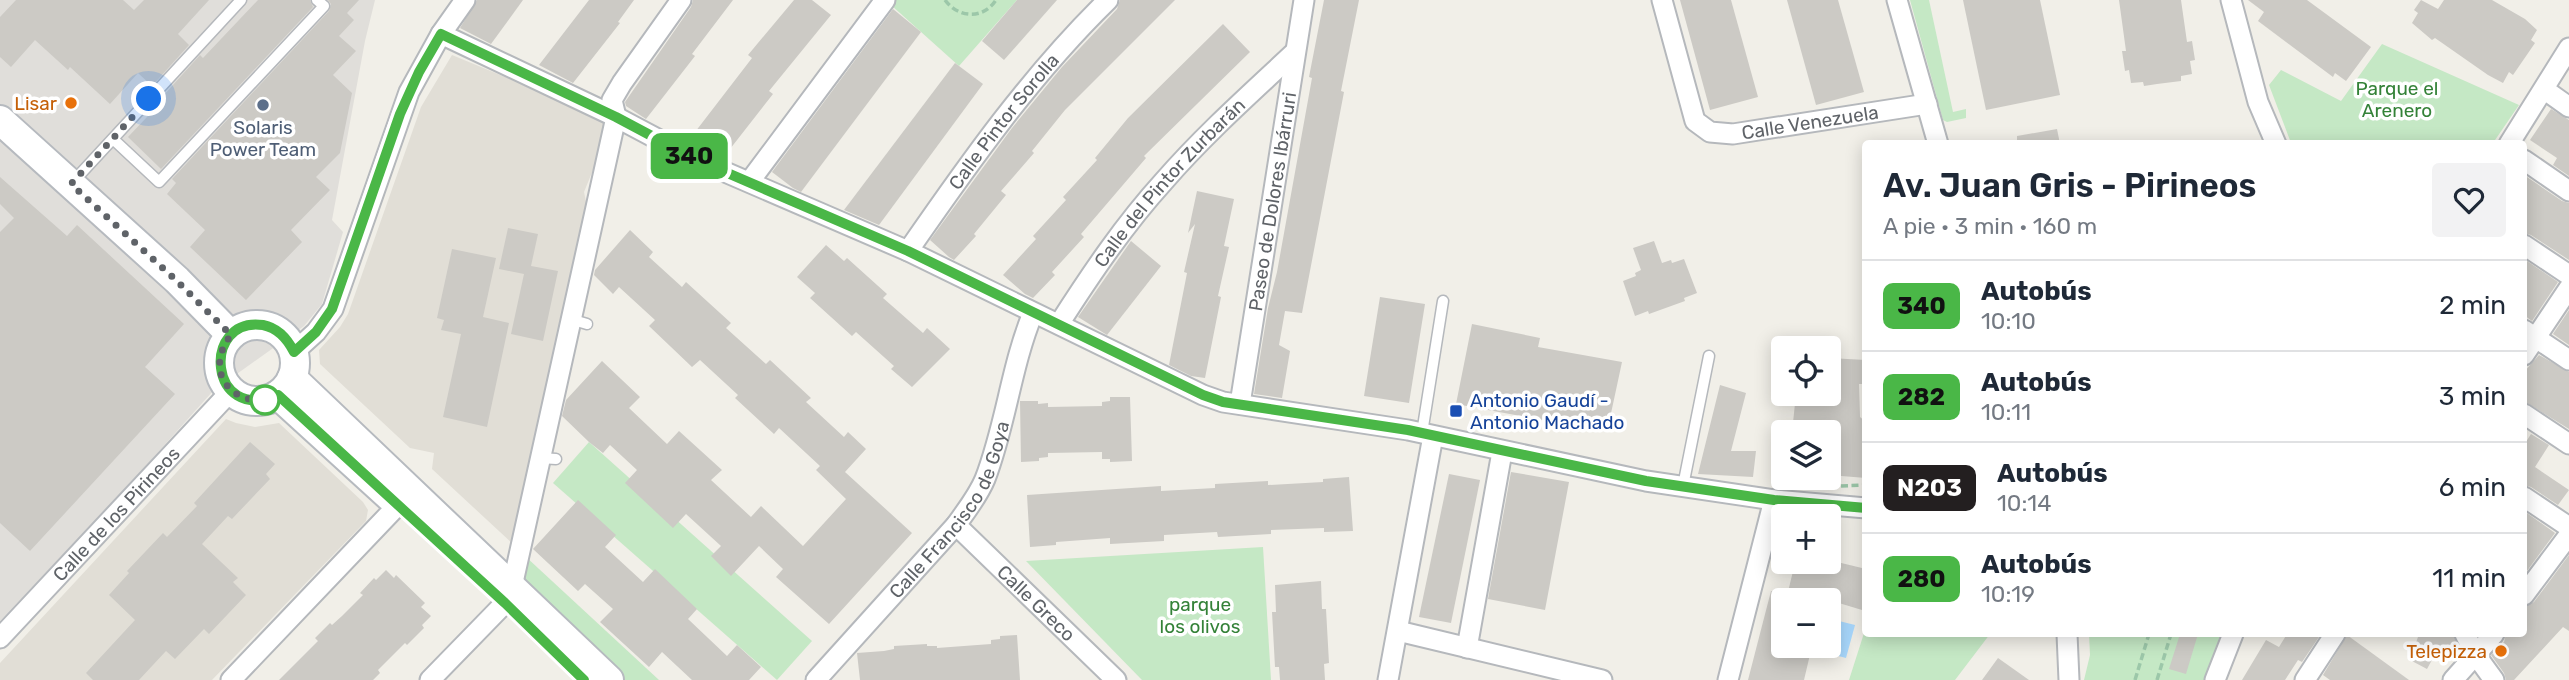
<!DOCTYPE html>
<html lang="es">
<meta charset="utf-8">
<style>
:root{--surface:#fff;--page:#f2f2f3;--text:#1f2937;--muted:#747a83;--line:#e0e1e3}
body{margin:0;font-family:Rubik,sans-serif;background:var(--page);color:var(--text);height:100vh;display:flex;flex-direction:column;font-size:26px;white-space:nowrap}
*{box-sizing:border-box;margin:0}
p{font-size:23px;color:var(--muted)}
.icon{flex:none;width:38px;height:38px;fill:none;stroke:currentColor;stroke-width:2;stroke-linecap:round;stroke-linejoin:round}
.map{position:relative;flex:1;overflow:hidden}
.drawer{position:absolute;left:1862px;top:140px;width:665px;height:497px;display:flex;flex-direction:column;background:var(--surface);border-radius:7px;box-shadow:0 4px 18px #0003}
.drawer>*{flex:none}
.badge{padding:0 14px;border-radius:10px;font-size:24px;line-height:46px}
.tools{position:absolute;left:1771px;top:336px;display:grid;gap:14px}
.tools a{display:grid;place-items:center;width:70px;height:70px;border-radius:7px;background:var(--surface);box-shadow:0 4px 18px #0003;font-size:35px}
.you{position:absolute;width:35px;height:35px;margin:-18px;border:5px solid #fff;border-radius:50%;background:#1a73e8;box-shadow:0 0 0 10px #1a73e833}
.map>.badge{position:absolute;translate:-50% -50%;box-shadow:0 0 0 4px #fff}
.round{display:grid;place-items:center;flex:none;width:74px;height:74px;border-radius:7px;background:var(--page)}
.headline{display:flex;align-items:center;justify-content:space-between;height:119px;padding:0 21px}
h1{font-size:33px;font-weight:600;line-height:52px}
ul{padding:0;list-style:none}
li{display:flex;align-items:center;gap:21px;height:91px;padding:0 21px;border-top:2px solid var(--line)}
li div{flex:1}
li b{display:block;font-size:26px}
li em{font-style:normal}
li .badge{min-width:77px;font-weight:700;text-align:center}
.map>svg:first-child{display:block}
</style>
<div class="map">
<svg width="2569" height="680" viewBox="0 0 2569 680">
<rect width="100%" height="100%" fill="#f1efe8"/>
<!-- industrial -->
<path fill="#e0deda" d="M0,0h375l-10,41 -33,179 11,12 -21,72 -18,22 -91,65 -88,98 -125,132z"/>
<!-- education -->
<g fill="#e1ded6">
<path d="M452,55l58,24 101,47 -27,66 3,14 -73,339 -82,-76 2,-16 -24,-5 -90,-84 -1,-14 21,-23 8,-13 73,-207z"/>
<path d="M226,419l10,4 19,4 24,-4 84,79 5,8 -2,11 -154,159h-212v-17z"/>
</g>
<!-- green -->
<g fill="#c5e8c5">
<path d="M895,0h122l-58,66 -68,-61z"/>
<path d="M1910,0h19l24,112 13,-3v9l-19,4 -4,-2z"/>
<path d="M2382,44l137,61 -26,38h-202l-22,-58 12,-15 60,31z"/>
<path d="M589,442l223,199 -35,39 -224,-197z"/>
<path d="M1263,547l8,133h-129l-116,-119z"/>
<path d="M525,556l134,124h-38l-103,-95z"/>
<path d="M1865,630l1,4h124l-35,46h-106z"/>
<path d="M2089,634h133l-16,46h-122l6,-25z"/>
</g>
<!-- water -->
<path fill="#aadaff" d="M1839,621l16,4 -9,33 -15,-4z"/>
<!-- building -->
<g fill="#cccac5">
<path d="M16,0h107l11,10 10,-10h65l-31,34 11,11 -37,41 -14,-13 -28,31 -40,-37 -2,3 -33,-30 -24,27 -11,-10v-40z"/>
<path d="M258,0h52l3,7 -152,162 -33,-32 37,-39 -2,-2 37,-41 3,3z"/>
<path d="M328,0h31l-12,13 7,7 -15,16 17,15 -23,24 19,18 -12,60 -24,24 14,13 -39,40 11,12 -56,58 -56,-53 15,-17 -38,-36 9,-11 -4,-4 157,-168 2,-7z"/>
<path d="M477,0h46l-32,44 -31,-16z"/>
<path d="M589,0h45l-16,22 2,1 -47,60 -34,-18z"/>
<path d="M693,0h40l-41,54 3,2 -49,63 -20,-13 -1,-4 66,-95z"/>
<path d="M794,0h18l19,15 -62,76 4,3 -50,64 -8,-4 -23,-18 60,-78 -4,-3z"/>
<path d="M1017,0h40l-53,60 -22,-19z"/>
<path d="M1120,0h55l-110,110 -33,41 2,2 -33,38 5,4 -32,39 2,2 -22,24 -5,-3 -19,-17 82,-112 50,-61 55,-58z"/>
<path d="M1324,0h35l-18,91 3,1 -42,221 -17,-2 -6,34 11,6 -8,47 -28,-4 14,-86 9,-36 35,-194 -3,-1z"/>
<path d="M1680,0h51l27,97 -48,13z"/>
<path d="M1787,0h51l26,92 -48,13z"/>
<path d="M1963,0h77l20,95 -74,15z"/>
<path d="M2119,0h62l6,42 5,-1 3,19 -5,1 2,13 -11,2v5l-24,3 -13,2 -1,-4 -12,1 -2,-13 -4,1 -3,-20h4z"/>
<path d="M2248,0h59l64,47 -25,34 -11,-8 -2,4 -75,-56 6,-9z"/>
<path d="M2421,0l17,9 6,-9h48l33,19 12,11 -6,10 4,3 -22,32 -4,-3 -6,11 -15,-8 -53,-37 -3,2 -20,-17 6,-10 -4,-3z"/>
<path d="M893,9l28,23 -120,160 -8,-4 -21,-16z"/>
<path d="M1223,24l27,28 -106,104 2,2 -65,76 3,3 -32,35 3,3 -22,23 -8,-4 -22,-19 33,-36 -3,-3 33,-36 -3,-3 34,-37 -2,-2 33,-40z"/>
<path d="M955,63l28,21 -104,141 -35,-15z"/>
<path d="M2551,109l18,11v56l-16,-11 4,-7 -27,-18z"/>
<path d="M2057,129l3,15h-43v-8z"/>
<path d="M2524,175l38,26 7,2v57l-38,-25 -7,-2z"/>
<path d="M0,177l67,59 10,-11 107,99 -39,43 30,27 -145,157 -30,-28v-291l14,-14 -14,-14z"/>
<path d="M1197,191l37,8 -10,47 5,1 -11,49 3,1 -16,81 -14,-2 -22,-11 18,-92 -3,-1 11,-48 -7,9z"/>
<path d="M508,228l30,6 -7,32 27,5 -15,70 -32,-7 13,-60 -25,-5z"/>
<path d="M630,230l23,22 -4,5 33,30 4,-5 45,41 -5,5 40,36 4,-4 41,38 -5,4 38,35 4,-5 18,17 -21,23 67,61 -83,91 -53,-47 7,-8 -24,-23 -28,30 -20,-20 10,-10 -35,-32 -13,14 -48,-45 12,-13 -27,-25 -7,8 -14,-11 -27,-26 4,-16 36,-39 38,36 -11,11 38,36 12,-13 43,39 -11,10 40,37 10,-11 42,40 43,-47 -30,-29 4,-4 -41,-38 -5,6 -39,-36 3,-3 -38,-35 -8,7 -43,-41 6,-6 -36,-33 -6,7 -19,-19 1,-5z"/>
<path d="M1131,241l30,25 -54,69 -29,-18z"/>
<path d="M1654,241l8,22 9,-3 1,3 12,-4 13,34 -13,5 1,3 -36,13 -1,-3 -13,5 -12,-35 13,-5 -1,-3 6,-3 -8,-22z"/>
<path d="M826,245l18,16 3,-3 40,36 -4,4 40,35 4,-5 23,21 -38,38 -21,-18 3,-3 -38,-34 -4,4 -42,-38 5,-5 -18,-16z"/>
<path d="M452,249l44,9 -13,59 26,6 -22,104 -44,-10 18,-83 -20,-4 3,-10 -7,-2z"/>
<path d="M2524,259l34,23 -26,39 -8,-6z"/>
<path d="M1380,297l45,7 -16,99 -45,-7z"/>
<path d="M2569,310v35l-16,-11z"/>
<path d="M1472,324l68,14 -2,9 84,15 -15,70 -151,-28z"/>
<path d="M2539,355l30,17v57l-45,-28v-29z"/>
<path d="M1829,358l37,2v24h-7l1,33 6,5v56l-37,-3v-43h-37l4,-38h33z"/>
<path d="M1720,385l26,8 -15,58h25l-3,26 -55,-3z"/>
<path d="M1110,397h20l2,64 -22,1v-3h-8v-7l-54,1v4l-9,1v3l-18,1 -1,-61h18v3l10,-1v4l54,-1v-4l8,-1z"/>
<path d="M2531,434l18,11 -14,22 34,23 -11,15 -27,-18 -7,-2v-40z"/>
<path d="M250,442l25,22 -9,10 4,5 -38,40 -4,-3 -26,28 36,34 -5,4 13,13 -37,39 -5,-5 -29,30 -9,-8 -27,29h-46l-7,-7 49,-53 -26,-25 20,-22 -2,-2 36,-38 4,4 30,-31 -3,-3z"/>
<path d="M1511,472l58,10 -24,128 -57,-11z"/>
<path d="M1449,474l31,6 -29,143 -32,-6z"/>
<path d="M1349,477l4,54 -29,1v-4l-53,2v4l-53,3 -1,-5 -53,3v6l-54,3v-6l-54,4v3l-26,2 -3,-52 134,-9v5l54,-3v-4l53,-3v4l55,-3v-3z"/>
<path d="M578,500l38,35 -11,12 38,35 12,-13 42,40 -9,10 39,37 10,-11 24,22 -12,13h-57l-30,-28 -13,15 -49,-45 13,-13 -28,-25 -7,7 -45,-42z"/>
<path d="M2524,511l31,22 -31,42z"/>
<path d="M2569,555v76l-6,-4 -49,53h-8l-2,-7 -13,-18 13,-13 2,-8h18v-27l10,-5z"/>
<path d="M1829,560l37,9v28l-4,13 -33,-10h-43l8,-33 5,1 2,-6h28z"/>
<path d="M386,570l8,8 2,-3 29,28 -4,4 10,9 -9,9 2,3 -17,17 -2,-2 -27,27 2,3 -7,7h-94l39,-39 -3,-3 15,-15 2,2 10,-9 21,-21 -3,-2 14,-15 2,2z"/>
<path d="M1321,581l1,28h4l3,54 -5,1 1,16h-45l-1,-13h-4l-3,-55h4l-1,-27z"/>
<path d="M1771,591l12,3v52h29l-8,34h-56z"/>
<path d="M2180,634h18l-12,40 -17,-5z"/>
<path d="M2287,634h34l-19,28 -4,-2 -13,20h-43l24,-40 13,7z"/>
<path d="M2419,634h34l8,19 -5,5 -18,-9 -11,20 -17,-9z"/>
<path d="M1017,635l3,45h-160l-3,-27 27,-2 10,-2v-3l33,-2v2h10v2l54,-4v-4l9,-1v-3z"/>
<path d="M2347,635l62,45h-79l-7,-5z"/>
<path d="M1998,658l31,22h-47z"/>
</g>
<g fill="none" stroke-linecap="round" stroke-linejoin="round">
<!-- lane casing -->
<g stroke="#b5b8bc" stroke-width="13">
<g id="lane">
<path d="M113,139l46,43 165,-176 -7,-6"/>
<path d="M71,184l170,-184"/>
<path d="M570,319l17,5"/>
<path d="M1422,433l21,-132"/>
<path d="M540,458l16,1"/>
<path d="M1683,486l26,-130"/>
</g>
</g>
<!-- street casing -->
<g stroke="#b5b8bc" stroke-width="23">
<g id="street">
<path id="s1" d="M1662,0l33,121 15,11 23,2 194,-30"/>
<path d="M1897,0l41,144"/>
<path d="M2231,0l27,102 18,42"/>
<path d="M441,34l175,83 79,42 213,92 295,144 20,7 185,28 238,51 128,19 92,8"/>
<path d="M2545,90l24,17"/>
<path d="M2509,144l60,-96"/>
<path d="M2524,160l45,31"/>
<path d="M750,181l135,-181"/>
<path d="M2524,245l45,30"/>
<path id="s2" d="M908,251c61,-88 123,-176 200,-251"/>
<path id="s3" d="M1059,324c32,-50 65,-99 105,-143 40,-46 86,-87 131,-129"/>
<path d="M2524,330l45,30"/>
<path d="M294,352l22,-20 17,-23 76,-217 32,-58 24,-34"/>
<path d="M2524,355l45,-67"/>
<path id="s4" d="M1240,404l64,-404"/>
<path d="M2524,414l45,30"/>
<path d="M2524,497l45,30"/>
<path id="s5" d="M956,525l160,155"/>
<path d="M512,587l104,-470 -4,-17 10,-17 59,-83"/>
<path d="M2524,595l45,-60"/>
<path d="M1398,631l204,49"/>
<path d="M2067,634l2,46"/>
<path d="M2465,634l10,20 19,26"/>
<path id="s6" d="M0,638l231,-247"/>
<path d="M1467,648l35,-196"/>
<path d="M231,680l167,-175"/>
<path d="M430,680l75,-77"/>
<path id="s7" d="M816,680l140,-155c10,-14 22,-29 29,-46 21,-54 26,-113 48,-166"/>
<path d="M1388,680l45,-244"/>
<path d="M1728,680l46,-180"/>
<path d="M2215,680l18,-46"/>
<path d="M2305,680l30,-46"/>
<path d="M2453,680l41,-46"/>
</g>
</g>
<!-- secondary casing -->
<g stroke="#b6babf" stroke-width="32">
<g id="secondary">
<path d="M0,120l177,160 54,55"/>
<circle cx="257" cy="363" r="38"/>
<path d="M292,378l317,302"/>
<path d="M278,395l112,102"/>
</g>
</g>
<!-- path -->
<g stroke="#9cc7a9" stroke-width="3.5" stroke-dasharray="7 3.5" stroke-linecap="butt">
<path d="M945,0c13,18 38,20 51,0"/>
<path d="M1841,486l25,-1"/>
<path d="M2135,680l14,-46"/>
<path d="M2157,680l14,-46"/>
</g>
<!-- lane -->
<use href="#lane" stroke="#fff" stroke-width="10"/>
<!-- street -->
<use href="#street" stroke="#fff" stroke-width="19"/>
<!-- secondary -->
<use href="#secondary" stroke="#fff" stroke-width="28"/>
</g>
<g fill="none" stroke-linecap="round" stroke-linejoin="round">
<!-- line casing -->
<g stroke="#fff" stroke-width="16">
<path id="line" d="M584,680l-79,-77 -227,-208c-70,30 -77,-79 -15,-70 15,3 24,13 31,27l22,-20 16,-23 68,-195 19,-42 22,-38 175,83 79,42 213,92 295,144 20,7 185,28 238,51 128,19 92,8"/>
</g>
<!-- line -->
<use href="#line" stroke="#4ab747" stroke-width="10"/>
<!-- walk -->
<path stroke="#5f6368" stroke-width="7" stroke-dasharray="0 12.6" d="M149,99l-78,85 106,97 54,54c-27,35 -2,68 34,65"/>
</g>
<!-- markers -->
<g fill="#e8710a" stroke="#fff" stroke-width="2.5">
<circle cx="71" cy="103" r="7"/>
<circle cx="2501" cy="651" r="7"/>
</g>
<circle fill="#5c6f8a" stroke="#fff" stroke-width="2.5" cx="263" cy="105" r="7"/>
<circle fill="#fff" stroke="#4ab747" stroke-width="3.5" cx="265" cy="400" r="14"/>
<rect fill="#1a4fb4" stroke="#fff" stroke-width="2.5" x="1449" y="404" width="14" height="14" rx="3.5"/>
<g text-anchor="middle" stroke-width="7" stroke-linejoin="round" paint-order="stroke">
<!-- park labels -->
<g font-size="19" fill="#348238" stroke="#fff">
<text x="2397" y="95">Parque el<tspan x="2397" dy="22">Arenero</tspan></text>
<text x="1200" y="611">parque<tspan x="1200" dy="22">los olivos</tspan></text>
</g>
<!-- food labels -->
<g font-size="19" fill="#c56008" stroke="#fff" text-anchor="end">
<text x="57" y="110">Lisar</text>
<text x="2487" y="658">Telepizza</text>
</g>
<!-- street labels -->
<g font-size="19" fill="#5f6368" stroke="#fff">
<text dy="7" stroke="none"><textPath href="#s2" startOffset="161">Calle Pintor Sorolla</textPath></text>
<text dy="7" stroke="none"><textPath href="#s1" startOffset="245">Calle Venezuela</textPath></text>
<text dy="7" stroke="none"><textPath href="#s3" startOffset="180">Calle del Pintor Zurbarán</textPath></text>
<text dy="7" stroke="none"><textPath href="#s4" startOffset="205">Paseo de Dolores Ibárruri</textPath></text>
<text dy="7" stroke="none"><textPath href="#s7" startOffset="219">Calle Francisco de Goya</textPath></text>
<text dy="7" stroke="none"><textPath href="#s6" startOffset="170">Calle de los Pirineos</textPath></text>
<text dy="7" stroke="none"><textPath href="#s5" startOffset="112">Calle Greco</textPath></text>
</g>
<!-- service labels -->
<g font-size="19" fill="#4e5e75" stroke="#fff">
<text x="263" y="134">Solaris<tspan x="263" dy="22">Power Team</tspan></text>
</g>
<!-- transit labels -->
<g font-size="19" fill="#164399" stroke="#fff" text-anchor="start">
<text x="1470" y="407">Antonio Gaudí -<tspan x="1470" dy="22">Antonio Machado</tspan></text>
</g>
</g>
</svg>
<div class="tools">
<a><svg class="icon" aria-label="locate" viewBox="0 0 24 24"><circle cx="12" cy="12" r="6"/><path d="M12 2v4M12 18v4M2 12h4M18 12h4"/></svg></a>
<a><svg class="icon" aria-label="layers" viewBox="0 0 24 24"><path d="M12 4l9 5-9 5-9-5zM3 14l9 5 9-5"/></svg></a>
<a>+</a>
<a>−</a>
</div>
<div class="you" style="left:149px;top:99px"></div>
<b class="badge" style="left:689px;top:156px;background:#4ab747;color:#111">340</b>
<section class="drawer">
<div class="headline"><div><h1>Av. Juan Gris - Pirineos</h1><p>A pie · 3 min · 160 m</p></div><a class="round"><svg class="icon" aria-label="heart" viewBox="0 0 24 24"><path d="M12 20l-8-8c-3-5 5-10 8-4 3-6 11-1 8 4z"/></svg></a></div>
<ul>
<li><span class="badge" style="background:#4ab747;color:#111">340</span><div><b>Autobús</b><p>10:10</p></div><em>2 min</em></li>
<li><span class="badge" style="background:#4ab747;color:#111">282</span><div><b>Autobús</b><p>10:11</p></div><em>3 min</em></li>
<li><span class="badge" style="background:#231f20;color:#fff">N203</span><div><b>Autobús</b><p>10:14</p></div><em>6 min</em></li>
<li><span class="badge" style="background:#4ab747;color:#111">280</span><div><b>Autobús</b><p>10:19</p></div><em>11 min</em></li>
</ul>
</section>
</div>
